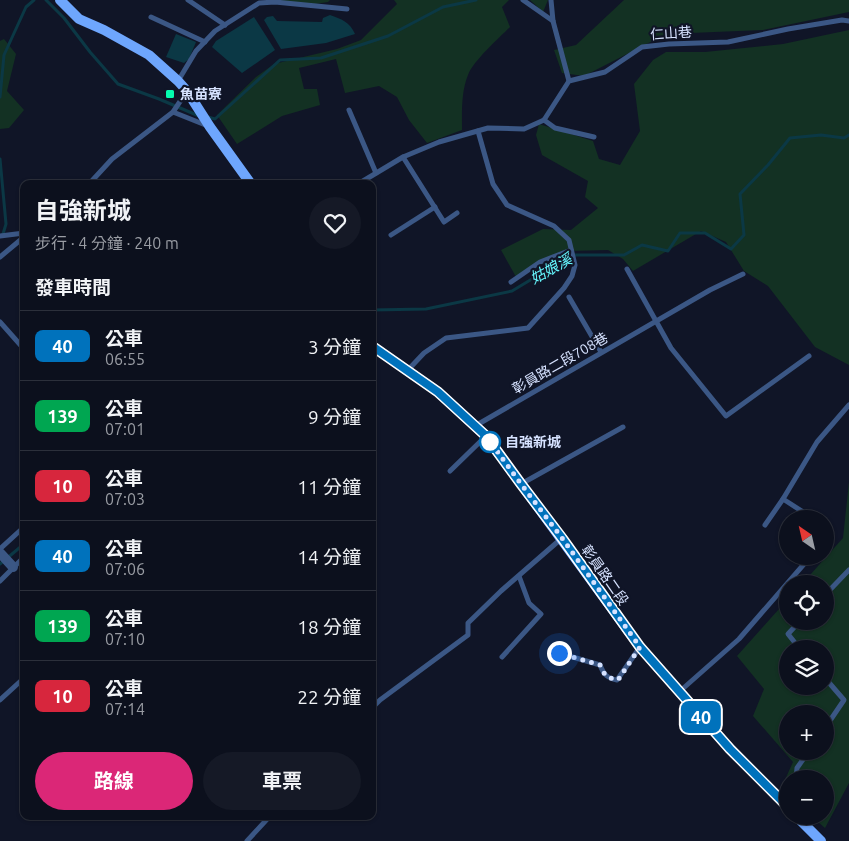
<!DOCTYPE html>
<html lang="zh-TW">
<meta charset="utf-8">
<style>
:root{--surface:#0c101d;--page:#151926;--text:#f1f3f6;--muted:#9a9da4;--line:#2c303b;--accent:#db2777}
body{margin:0;font-family:Ubuntu,"Noto Sans TC",sans-serif;background:var(--page);color:var(--text);height:100vh;display:flex;flex-direction:column;font-size:19px;white-space:nowrap}
*{box-sizing:border-box;margin:0}
p{font-size:16px;color:var(--muted)}
.icon{flex:none;width:28px;height:28px;fill:none;stroke:currentColor;stroke-width:2;stroke-linecap:round;stroke-linejoin:round}
.map{position:relative;flex:1;overflow:hidden}
.panel{position:absolute;left:20px;top:180px;width:356px;height:640px;display:flex;flex-direction:column;background:var(--surface);border-radius:10px;box-shadow:0 1px 4px #0004,0 0 0 1px var(--line)}
.panel>*{flex:none}
.badge{padding:0 10px;border-radius:8px;font-size:18px;line-height:32px}
.needle{width:32px;rotate:326deg}
.fabs{position:absolute;left:779px;top:510px;display:grid;gap:10px}
.fabs a{display:grid;place-items:center;width:55px;height:55px;border-radius:50%;background:var(--surface);box-shadow:0 1px 4px #0004,0 0 0 1px var(--line);font-size:25px}
.you{position:absolute;width:25px;height:25px;margin:-12px;border:4px solid #fff;border-radius:50%;background:#1a73e8;box-shadow:0 0 0 8px #1a73e833}
.map>.badge{position:absolute;translate:-50% -50%;box-shadow:0 0 0 2px #fff}
h2{padding:0 15px;font-size:19px;line-height:45px}
.round{display:grid;place-items:center;flex:none;width:52px;height:52px;border-radius:26px;background:var(--page)}
.overview{display:flex;align-items:center;justify-content:space-between;height:85px;padding:0 15px}
h1{font-size:24px;font-weight:700;line-height:38px}
.button{display:flex;gap:10px;margin-top:auto;padding:10px 15px}
.button a{flex:1;height:58px;border-radius:30px;background:var(--accent);color:#fff;font-size:20px;font-weight:700;line-height:58px;text-align:center}
.button a+a{background:var(--page);color:var(--text)}
ul{padding:0;list-style:none}
li{display:flex;align-items:center;gap:15px;height:70px;padding:0 15px;border-top:1px solid var(--line)}
li div{flex:1}
li b{display:block;font-size:19px}
li em{font-style:normal}
li .badge{min-width:55px;font-weight:700;text-align:center}
.map>svg:first-child{display:block}
</style>
<div class="map">
<svg width="849" height="841" viewBox="0 0 849 841">
<rect width="100%" height="100%" fill="#101527"/>
<!-- green -->
<g fill="#133123" fill-rule="evenodd">
<path d="M276,0h54l-2,2 -25,4z"/>
<path d="M394,0h115l-7,7 8,20c-12,12 -36,33 -42,48 -7,17 -6,37 -6,55l-35,13 -18,-23 -12,-23 -18,-11 -34,7 -9,-34 -37,9 5,21h13l3,16 -38,11 -45,28 -20,-29 39,-38 18,-13 63,-15 24,-9 36,-36z"/>
<path d="M530,0h18l-5,12z"/>
<path d="M624,0h225v12l-86,18 -97,4 -82,42 -22,-3 -8,-23 22,-5z"/>
<path d="M849,30v335l-34,-18 -47,-61 -24,-15 -18,-29 -25,-11 -68,40 -10,-12 -15,-9 -39,1 -53,26 -15,-27 42,-21 28,1 27,-22 -13,-11 3,-16 -46,-26 -6,-20 3,-11 54,17 6,18 21,6 20,-34 -6,-47 19,-24 13,-8h39l78,-8z"/>
<path d="M4,39l12,15 -9,37 17,19 -15,18 -9,1v-88z"/>
<path d="M849,482v301l-24,45 -14,-12h14v-37h-37l-1,20 -8,-6 14,-31 -40,-46 11,-27 -27,-33 50,-56 1,21h37v-37h-23l41,-46zM788,649h37v37h-37zM788,714h37v37h-37z"/>
</g>
<!-- water -->
<g fill="#0b3845">
<path d="M330,15c11,4 20,7 25,19l-29,9 -45,6 -17,-29 3,-3 6,-1 4,5 45,1 1,-4z"/>
<path d="M254,17l21,33 -33,23 -30,-26 4,-6z"/>
<path d="M176,34l20,8 -7,17 -5,4 -18,-6z"/>
</g>
<g fill="none" stroke-linecap="round" stroke-linejoin="round">
<!-- stream -->
<g stroke="#0b3845" stroke-width="3">
<path d="M46,0l18,18 26,34 28,32 41,15 40,17"/>
<path d="M0,97l4,-42 22,-48 8,-7"/>
<path d="M208,117l7,2 65,-59 41,-2 67,-22 55,-29 33,-7"/>
<path d="M0,159l6,65 -3,10 -3,2"/>
<path d="M372,310l54,-1 86,-18 60,-36h52l18,-10 26,6 12,-18h25l26,16 13,-14 -4,-41 28,-29 22,-27 31,-3 23,3 5,-3"/>
<path d="M0,564l24,-20"/>
</g>
<!-- service -->
<g stroke="#3b5785" stroke-width="5">
<path d="M188,0l37,25"/>
<path d="M523,0l30,21"/>
<path d="M551,0l2,21 16,60"/>
<path d="M151,17l54,25"/>
<path d="M178,81l18,-30 19,-20 44,-28 16,-1 72,7"/>
<path d="M349,110l27,63"/>
<path d="M173,112l35,14"/>
<path d="M544,120l11,8 39,9"/>
<path d="M403,157l41,65 13,-9"/>
<path d="M89,184l23,-25 61,-47 14,-21"/>
<path d="M358,184l45,-27 36,-15 49,-14 36,1 20,-9 25,-39 36,-9 37,-25 27,-3 59,-2 60,-13 54,-9 7,1"/>
<path d="M391,235l44,-28"/>
<path d="M0,236l24,-3"/>
<path d="M0,257l24,-20"/>
<path d="M627,269l44,79 55,68 83,-60"/>
<path d="M511,282l29,-20 31,-12"/>
<path d="M569,297l32,55"/>
<path d="M0,322l24,27"/>
<path d="M407,371l17,-18 22,-15 82,-10 36,-40 8,-12 3,-11 -6,-25 -15,-14 -47,-21 -14,-21 -15,-53"/>
<path d="M475,426l235,-136 33,-16"/>
<path d="M450,471l36,-35"/>
<path d="M521,484l102,-57"/>
<path d="M814,519l-31,-20 34,-57 32,-37"/>
<path d="M765,525l18,-26"/>
<path d="M825,533l3,4 -3,3"/>
<path d="M0,549l24,-22"/>
<path d="M0,581l24,-24"/>
<path d="M825,595l24,-25"/>
<path d="M800,649l-12,-15 12,-13"/>
<path d="M559,653l41,12c4,10 7,13 17,15l23,-33"/>
<path d="M502,657l39,-43 -12,-11 -10,-27"/>
<path d="M825,678l19,22 -19,28"/>
<path d="M679,692l60,-53 72,-83"/>
<path d="M0,700l24,-22"/>
<path d="M372,708l8,-8 88,-65v-12l33,-32 61,-53"/>
<path d="M796,779l1,-11 12,-17"/>
<path d="M247,841l23,-25"/>
</g>
<!-- minor -->
<path stroke="#3b5785" stroke-width="10" d="M0,553l13,14"/>
<!-- secondary -->
<g stroke="#6ea6fd" stroke-width="10">
<path d="M60,0l19,19 25,11 45,25 29,26 9,10 23,36 41,57"/>
<path d="M372,346l66,46 48,44 154,211 90,102 58,58"/>
<path d="M796,816l25,25"/>
</g>
</g>
<g fill="none" stroke-linecap="round" stroke-linejoin="round">
<!-- line casing -->
<g stroke="#fff" stroke-width="11">
<path id="line" d="M372,346l66,46 48,44 35,48 41,54 78,109 90,102 58,58"/>
</g>
<!-- line -->
<use href="#line" stroke="#0072bc" stroke-width="8"/>
<!-- walk -->
<path stroke="#d6e2ff" stroke-width="5" stroke-dasharray="0 9" d="M490,442l-4,-6 35,48 41,54 78,109 -22,33c-11,-2 -14,-5 -18,-15l-41,-12"/>
</g>
<!-- markers -->
<rect fill="#04fcaf" stroke="#101527" stroke-width="2" x="165" y="89" width="10" height="10" rx="2.5"/>
<circle fill="#fff" stroke="#0072bc" stroke-width="2.5" cx="490" cy="442" r="10"/>
<g text-anchor="middle" stroke-width="4.5" stroke-linejoin="round" paint-order="stroke">
<!-- street labels -->
<g font-size="14" fill="#d6e2ff" stroke="#101527">
<text transform="translate(671 33) rotate(-4)" y="5">仁山巷</text>
<text transform="translate(560 363) rotate(-30)" y="5">彰員路二段708巷</text>
<text transform="translate(605 575) rotate(55)" y="5">彰員路二段</text>
</g>
<!-- poi labels -->
<g font-size="14" font-weight="bold" fill="#d6e2ff" stroke="#101527" text-anchor="start">
<text x="180" y="99">魚苗寮</text>
</g>
<!-- stop labels -->
<g font-size="14" font-weight="bold" fill="#d6e2ff" stroke="#101527" text-anchor="start">
<text x="505" y="447">自強新城</text>
</g>
<!-- water labels -->
<g font-size="15" font-style="italic" fill="#65f6fd" stroke="#101527">
<text transform="translate(551 269) rotate(-29)" y="5">姑娘溪</text>
</g>
</g>
</svg>
<div class="fabs">
<a><svg class="needle" viewBox="-14 -14 28 28"><path d="M0-13l5 13h-10z" fill="#e53935"/><path d="M0 13l5-13h-10z" fill="#9a9da4"/></svg></a>
<a><svg class="icon" aria-label="locate" viewBox="0 0 24 24"><circle cx="12" cy="12" r="6"/><path d="M12 2v4M12 18v4M2 12h4M18 12h4"/></svg></a>
<a><svg class="icon" aria-label="layers" viewBox="0 0 24 24"><path d="M12 4l9 5-9 5-9-5zM3 14l9 5 9-5"/></svg></a>
<a>+</a>
<a>−</a>
</div>
<div class="you" style="left:559px;top:653px"></div>
<b class="badge" style="left:701px;top:717px;background:#0072bc;color:#fff">40</b>
<section class="panel">
<div class="overview"><div><h1>自強新城</h1><p>步行 · 4 分鐘 · 240 m</p></div><a class="round"><svg class="icon" aria-label="heart" viewBox="0 0 24 24"><path d="M12 20l-8-8c-3-5 5-10 8-4 3-6 11-1 8 4z"/></svg></a></div>
<h2>發車時間</h2>
<ul>
<li><span class="badge" style="background:#0072bc;color:#fff">40</span><div><b>公車</b><p>06:55</p></div><em>3 分鐘</em></li>
<li><span class="badge" style="background:#00a651;color:#fff">139</span><div><b>公車</b><p>07:01</p></div><em>9 分鐘</em></li>
<li><span class="badge" style="background:#d7263d;color:#fff">10</span><div><b>公車</b><p>07:03</p></div><em>11 分鐘</em></li>
<li><span class="badge" style="background:#0072bc;color:#fff">40</span><div><b>公車</b><p>07:06</p></div><em>14 分鐘</em></li>
<li><span class="badge" style="background:#00a651;color:#fff">139</span><div><b>公車</b><p>07:10</p></div><em>18 分鐘</em></li>
<li><span class="badge" style="background:#d7263d;color:#fff">10</span><div><b>公車</b><p>07:14</p></div><em>22 分鐘</em></li>
</ul>
<div class="button"><a>路線</a><a>車票</a></div>
</section>
</div>
